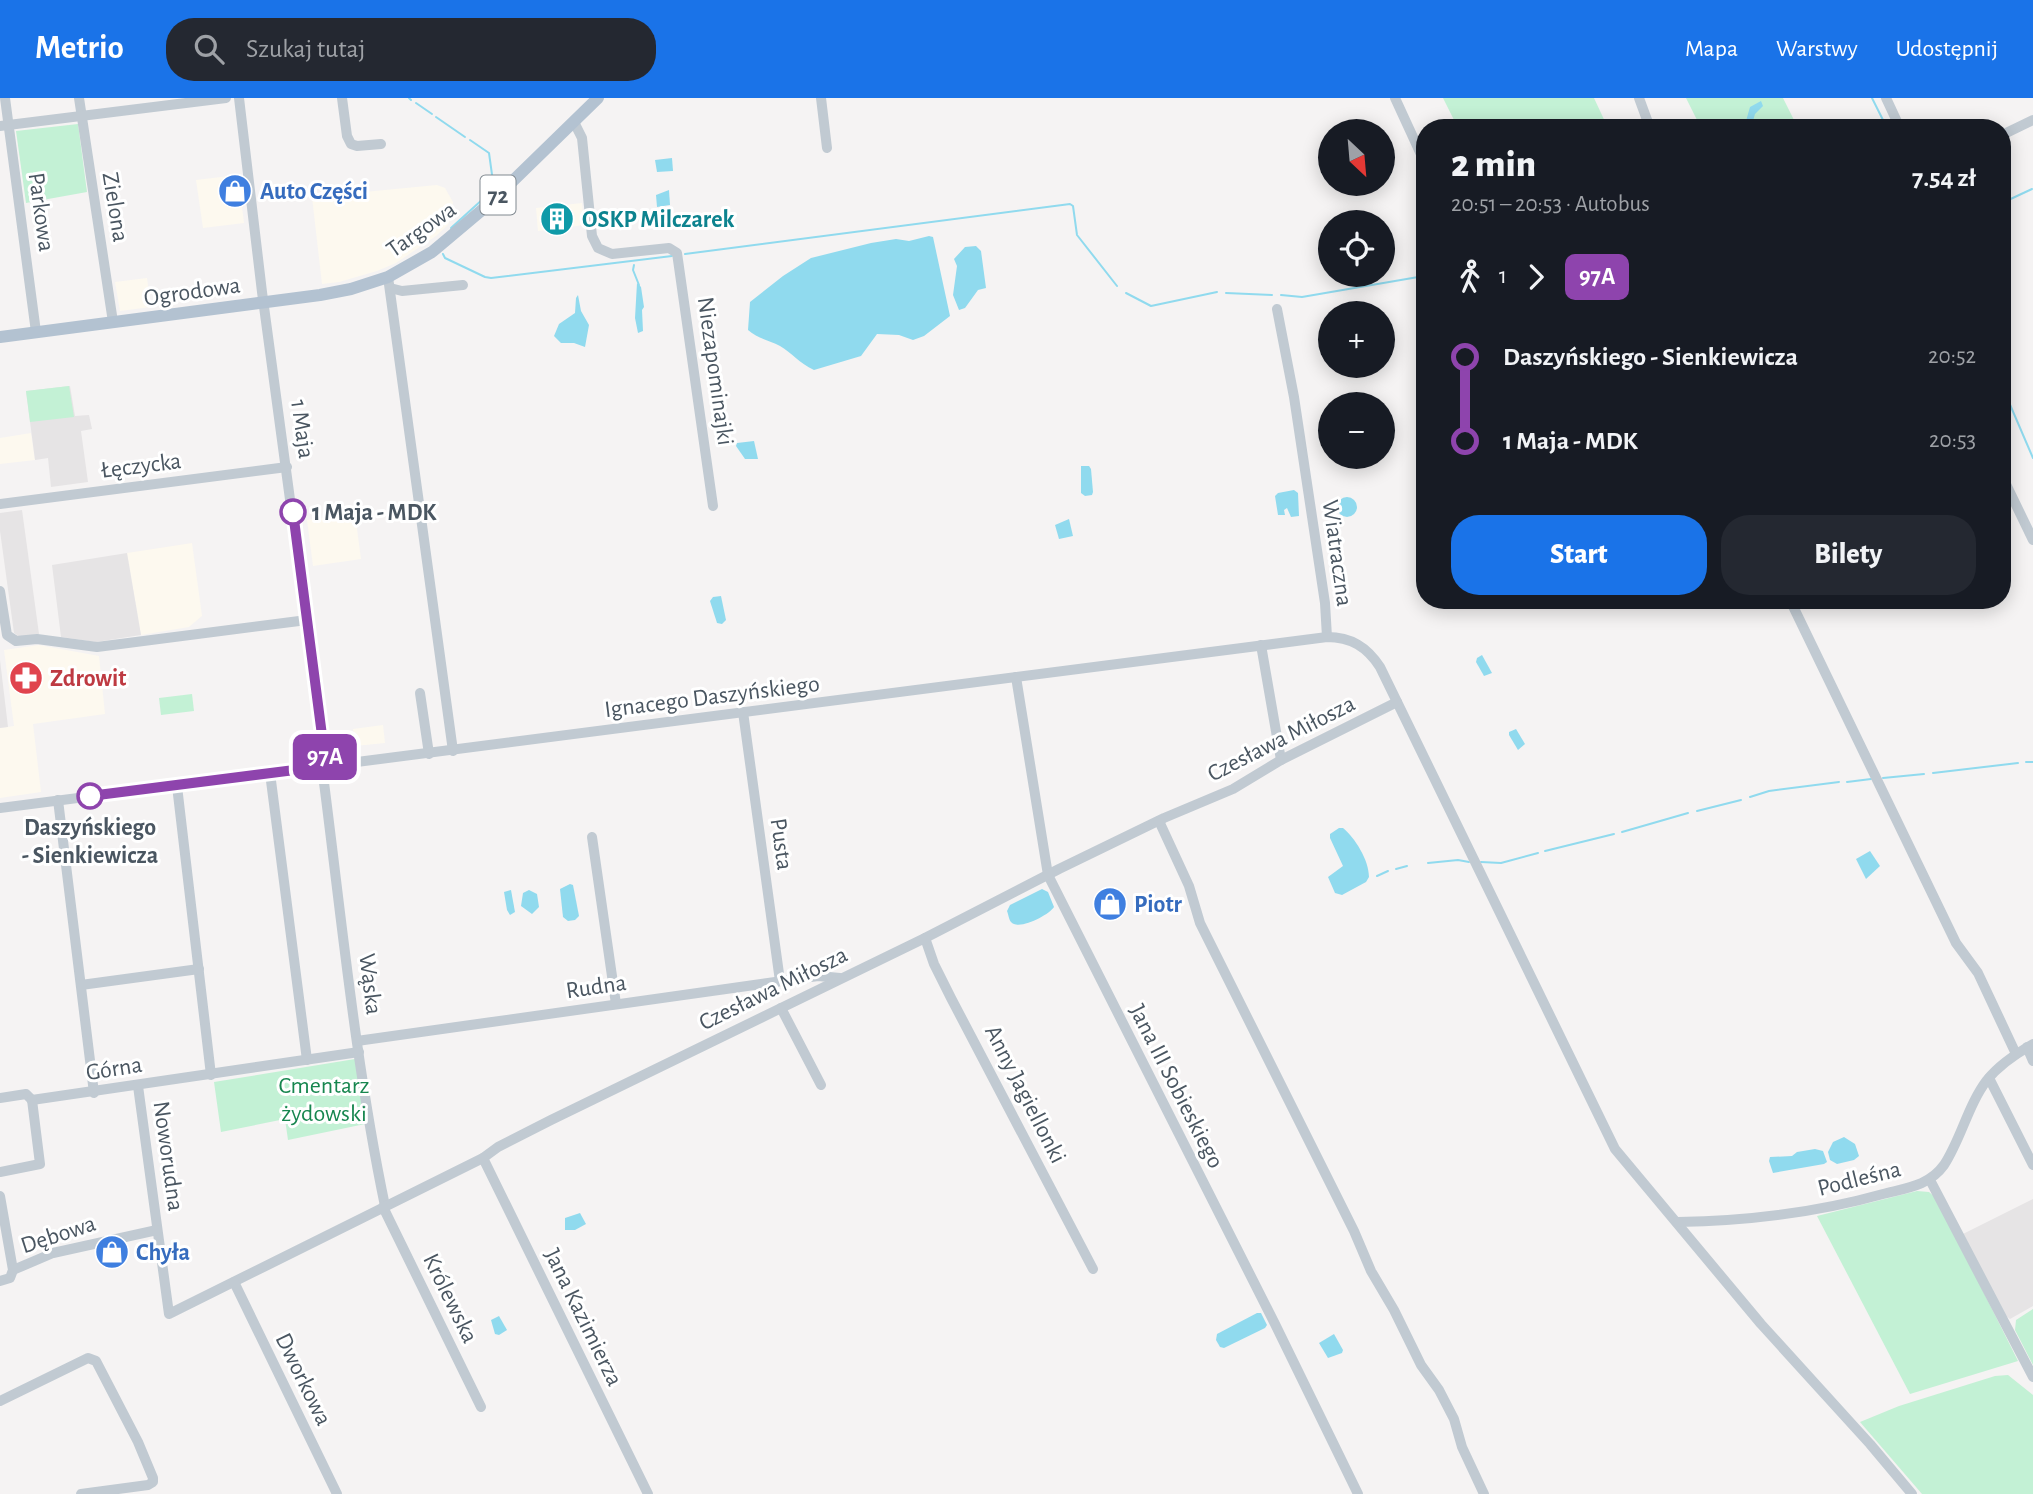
<!DOCTYPE html>
<html lang="pl">
<meta charset="utf-8">
<style>
:root{--surface:#171b24;--page:#242831;--text:#f1f3f6;--muted:#9ea1a6;--accent:#1a73e8}
body{margin:0;font-family:"Alegreya Sans",sans-serif;background:var(--page);color:var(--text);height:100vh;display:flex;flex-direction:column;font-size:26px;white-space:nowrap}
*{box-sizing:border-box;margin:0}
p{font-size:23px;color:var(--muted)}
.icon{flex:none;width:38px;height:38px;fill:none;stroke:currentColor;stroke-width:2;stroke-linecap:round;stroke-linejoin:round}
.map{position:relative;flex:1;overflow:hidden}
.drawer{position:absolute;left:1416px;top:21px;width:595px;height:490px;display:flex;flex-direction:column;background:var(--surface);border-radius:28px;box-shadow:0 4px 18px #0003}
.drawer>*{flex:none}
.badge{padding:0 14px;border-radius:10px;font-size:24px;line-height:46px}
.needle{width:46px;rotate:154deg}
.controls{position:absolute;left:1318px;top:21px;display:grid;gap:14px}
.controls a{display:grid;place-items:center;width:77px;height:77px;border-radius:50%;background:var(--surface);box-shadow:0 4px 18px #0003;font-size:35px}
.map>.badge{position:absolute;translate:-50% -50%;box-shadow:0 0 0 4px #fff}
.legs{display:flex;align-items:center;gap:10px;height:77px;padding:0 35px;font-size:23px}
.legs p{margin-inline-start:auto}
.headline{display:flex;align-items:center;justify-content:space-between;height:119px;padding:0 35px}
h1{font-size:38px;font-weight:800;line-height:52px}
.button{display:flex;gap:14px;margin-top:auto;padding:14px 35px}
.button a{flex:1;height:80px;border-radius:28px;background:var(--accent);color:#fff;font-size:28px;font-weight:800;line-height:80px;text-align:center}
.button a+a{background:var(--page);color:var(--text)}
ul{padding:0 35px;list-style:none}
li{display:flex;align-items:center;gap:24px;height:84px;font-size:26px}
li i{display:grid;place-items:center;width:10px;height:100%;margin:0 9px;background:currentColor}
li i::after{content:'';width:18px;height:18px;margin:-9px;border:5px solid;border-radius:50%;background:var(--surface)}
li p{margin-inline-start:auto}
li:first-child i{background:linear-gradient(#0000 50%,currentColor 0)}
li:last-child i{background:linear-gradient(currentColor 50%,#0000 0)}
header{display:flex;align-items:center;gap:42px;box-sizing:border-box;height:98px;padding:0 35px;background:var(--accent);color:#fff}
header strong{font-size:33px}
nav{display:flex;gap:38px;margin-inline-start:auto;font-size:24px}
.search{width:490px;height:63px;background:var(--page);display:flex;align-items:center;gap:18px;box-sizing:border-box;padding:0 24px;border-radius:28px;color:var(--muted);font-size:26px}
.map>svg:first-child{display:block}
</style>
<header>
<strong>Metrio</strong>
<div class="search"><svg class="icon" aria-label="search" viewBox="0 0 24 24"><circle cx="10" cy="10" r="6"/><path d="M15 15l6 6"/></svg>Szukaj tutaj</div>
<nav><a>Mapa</a><a>Warstwy</a><a>Udostępnij</a></nav>
</header>
<div class="map">
<svg width="2033" height="1396" viewBox="0 0 2033 1396">
<rect width="100%" height="100%" fill="#f5f3f3"/>
<!-- commercial -->
<g fill="#fdf9ef">
<path d="M238,77l6,48 -41,5 -7,-48z"/>
<path d="M437,87l8,3 8,14 -1,12 -4,11 -12,11 -40,27 -19,8 -38,11 -17,2 -10,-87z"/>
<path d="M582,105l2,22 -46,6 -2,-23z"/>
<path d="M147,180l4,29 -31,4 -5,-29z"/>
<path d="M31,335l4,27 -35,4v-26z"/>
<path d="M355,416l6,45 -48,7 -6,-46z"/>
<path d="M192,445l10,73 -13,11 -48,8 -14,-82z"/>
<path d="M39,547l60,11 6,58 -72,10 8,68 -41,6v-70l14,-2 -10,-76z"/>
<path d="M383,627l2,18 -30,3 -2,-17z"/>
</g>
<!-- education -->
<g fill="#e6e4e5">
<path d="M70,288l5,30 14,-1 3,14 -11,2 7,51 -37,5 -3,-29 -13,2 -9,-69z"/>
<path d="M22,412l17,124 -19,3 -6,-4 -14,-102v-18z"/>
<path d="M127,455l14,82 -45,7 -35,-5 -9,-72z"/>
<path d="M0,562l8,67 -8,1z"/>
<path d="M2033,1101v107l-23,13 -10,-8 -37,-77z"/>
</g>
<!-- green -->
<g fill="#c3f1d5">
<path d="M1443,0h151l14,30h-150z"/>
<path d="M1686,0h97l15,30h-97z"/>
<path d="M78,26l9,68 -61,11 -10,-72z"/>
<path d="M69,288l5,31 -44,5 -4,-31z"/>
<path d="M192,596l2,17 -33,4 -2,-17z"/>
<path d="M355,961l10,65 -77,16 -3,-21 -64,13 -7,-50z"/>
<path d="M1917,1093l12,1 8,7 81,162 -108,33 -93,-178z"/>
<path d="M2033,1211v56l-18,-35 1,-10z"/>
<path d="M2008,1277l25,20v99h-111l-62,-72 39,-16 96,-30z"/>
</g>
<!-- water -->
<g fill="#90daee">
<path d="M1761,3l2,5 -8,8 -4,14h-7l6,-21z"/>
<path d="M672,60l1,13 -16,1 -2,-12z"/>
<path d="M669,92l1,15 -13,2 -1,-12z"/>
<path d="M929,138l4,1 17,79 -26,20 -11,4 -14,-5 -22,-1 -16,22 -47,14c-15,-7 -22,-17 -34,-24 -11,-6 -22,-7 -32,-16l2,-28 33,-26 28,-18 60,-15 25,-4 13,2z"/>
<path d="M976,148l5,5 5,37 -8,2 -13,18 -6,2 -6,-15 4,-29 -3,-7 11,-12z"/>
<path d="M637,185l4,4 3,20 -2,3 1,21 -5,2 -3,-15z"/>
<path d="M578,197l3,16 8,14 -4,22 -11,-4h-13l-7,-7 5,-12 16,-11 1,-15z"/>
<path d="M754,343l4,18h-13l-9,-13 1,-3z"/>
<path d="M1081,368h8l2,3 2,23 -1,3 -7,1 -4,-3z"/>
<path d="M1294,392l4,3 1,23 -8,1 -4,-9 -3,2 1,5h-7l-3,-19 3,-3z"/>
<circle cx="1347" cy="409" r="10"/>
<path d="M1069,421l4,17 -14,3 -4,-14z"/>
<path d="M721,498l5,24 -4,4 -5,-1 -7,-22 3,-4z"/>
<path d="M1482,557l10,18 -8,3 -8,-14 1,-4z"/>
<path d="M1516,631l9,15 -7,6 -9,-15v-3z"/>
<path d="M1339,730h4c12,10 26,32 26,49l-3,5 -24,13 -7,-2 -7,-16 15,-11 -13,-28v-4z"/>
<path d="M1870,753l10,15 -14,13 -10,-20z"/>
<path d="M570,786l3,1 6,31 -4,4 -7,1 -5,-4 -3,-28z"/>
<path d="M1042,791l6,3 6,15c-5,8 -35,24 -43,15 -2,-2 -3,-9 -4,-11l3,-6z"/>
<path d="M511,792l4,22 -5,3 -3,-5 -3,-18z"/>
<path d="M529,792l8,4 2,13 -7,7 -11,-8 2,-13z"/>
<path d="M1844,1039l11,7 4,12 -5,4 -17,4 -7,-4 -2,-8 5,-10z"/>
<path d="M1815,1051l8,2 4,11 -3,2 -51,9 -4,-12 1,-4 22,-1 5,-4z"/>
<path d="M580,1115l6,11 -11,6h-10v-12z"/>
<path d="M1257,1215h4l6,12 -2,3 -41,20 -4,-1 -4,-7 1,-6z"/>
<path d="M499,1218l8,14 -8,5 -4,-1 -4,-14z"/>
<path d="M1334,1236l9,16 -1,3 -14,5 -9,-15z"/>
</g>
<g fill="none" stroke-linecap="round" stroke-linejoin="round">
<!-- stream -->
<g stroke="#90daee" stroke-width="2">
<path d="M409,0l2,2"/>
<path d="M1872,0l15,30"/>
<path d="M416,5l16,11"/>
<path d="M436,19l29,20"/>
<path d="M2002,105l30,-14"/>
<path d="M451,130l43,-39 -5,-36 -19,-13"/>
<path d="M443,156l2,4 40,19 6,1 181,-22"/>
<path d="M685,156l385,-50 3,2 4,29 40,51"/>
<path d="M634,167l-1,5 6,15"/>
<path d="M1126,195l25,13 66,-14"/>
<path d="M1226,195l46,2"/>
<path d="M1281,197l21,2 122,-21"/>
<path d="M2002,288l31,72"/>
<path d="M2026,664h7"/>
<path d="M1933,675l85,-10"/>
<path d="M1883,680l41,-4"/>
<path d="M1847,684l24,-3"/>
<path d="M1750,699l19,-6 70,-9"/>
<path d="M1697,713l44,-11"/>
<path d="M1622,734l66,-19"/>
<path d="M1545,753l69,-17"/>
<path d="M1481,764l20,1 37,-10"/>
<path d="M1428,765l30,-3 11,2"/>
<path d="M1396,771l11,-3"/>
<path d="M1377,778l11,-5"/>
</g>
<!-- minor -->
<g stroke="#c1cad2" stroke-width="10">
<path d="M5,0l31,234"/>
<path d="M79,0l34,224"/>
<path d="M239,0l23,194 64,474"/>
<path d="M342,0l5,38 4,8 6,2 24,-2"/>
<path d="M821,0l6,50"/>
<path d="M1395,0l29,63"/>
<path d="M1639,0l11,30"/>
<path d="M1886,0l14,30"/>
<path d="M574,24l8,16 10,98 6,12 14,6 57,-6 8,5 36,253"/>
<path d="M0,28l226,-28"/>
<path d="M2002,37l31,-15"/>
<path d="M388,179l65,474"/>
<path d="M390,190l12,3 61,-6"/>
<path d="M1277,211l17,88 31,206 2,34"/>
<path d="M2002,378l31,64"/>
<path d="M0,406l287,-37"/>
<path d="M0,493l7,44 9,6 21,-2 60,8 210,-27"/>
<path d="M1790,502l166,343 22,30 38,81"/>
<path d="M1261,547l20,115"/>
<path d="M1016,579l32,198 227,449 83,170"/>
<path d="M420,595l9,61"/>
<path d="M743,614l37,269"/>
<path d="M322,669c19,146 33,295 63,439"/>
<path d="M270,675l37,287"/>
<path d="M177,688l34,289"/>
<path d="M58,702l36,293"/>
<path d="M0,710l1327,-171c24,0 40,10 53,30l235,482 146,175 109,120 42,50"/>
<path d="M1159,723l30,65 11,37 154,308 17,40 23,39 27,55 18,25 15,29 8,28 22,47"/>
<path d="M592,739l24,167"/>
<path d="M925,840l9,26 17,34 142,271"/>
<path d="M81,887l118,-16"/>
<path d="M781,910l40,77"/>
<path d="M357,943l461,-65 22,2"/>
<path d="M2027,949l6,14"/>
<path d="M1989,980l44,87"/>
<path d="M138,988l31,228 314,-156 15,-11 53,-27 374,-182 134,-69 105,-51 69,-29 48,-29 116,-58"/>
<path d="M0,1000l26,-4 6,6"/>
<path d="M32,1002l327,-48"/>
<path d="M483,1060l165,336"/>
<path d="M0,1074l40,-8 -8,-64"/>
<path d="M1930,1082l103,197"/>
<path d="M0,1098l13,74 -3,8 -10,3"/>
<path d="M383,1109l98,200"/>
<path d="M1678,1124c71,-1 137,-9 205,-28 23,-6 46,-8 61,-29 17,-26 24,-60 43,-85 12,-15 30,-27 46,-36"/>
<path d="M13,1172l40,-17 104,-23"/>
<path d="M234,1184l103,212"/>
<path d="M0,1303l88,-43 8,3 42,81 15,36v4l-5,3 -67,9"/>
</g>
<!-- major -->
<path stroke="#b3c2d1" stroke-width="12" d="M0,239l320,-42 31,-6 37,-12 44,-25 56,-47 110,-107"/>
</g>
<g fill="none" stroke-linecap="round" stroke-linejoin="round">
<!-- line-1 casing -->
<g stroke="#fff" stroke-width="16">
<path id="line-1" d="M90,698l236,-30 -33,-254"/>
</g>
<!-- line-1 -->
<use href="#line-1" stroke="#8e44ad" stroke-width="10"/>
</g>
<!-- icons -->
<defs>
<g id="shop-disc" transform="scale(1.75)"><circle r="9.5" fill="#3f7fe0" stroke="#fff"/><path d="M-5-2.5h2.3a2.7 3.5 0 0 1 5.4 0H5L5.5 6h-11ZM-1.5-2.5h3a1.5 2.3 0 0 0-3 0Z" fill="#fff"/></g>
<g id="building-disc" transform="scale(1.75)"><circle r="9.5" fill="#0f9aa8" stroke="#fff"/><path d="M-4-6H4V6H1V3H-1V6H-4ZM-2.5-4.3h1.7v1.8h-1.7ZM.8-4.3h1.7v1.8H.8ZM-2.5-1h1.7V.8h-1.7ZM.8-1h1.7V.8H.8Z" fill="#fff"/></g>
<g id="pharmacy-disc" transform="scale(1.75)"><circle r="9.5" fill="#e0444e" stroke="#fff"/><path d="M-2-6h4v4h4v4h-4v4h-4v-4h-4v-4h4Z" fill="#fff"/></g>
</defs>
<g fill-rule="evenodd">
<use href="#shop-disc" x="235" y="93"/>
<use href="#building-disc" x="557" y="121"/>
<use href="#pharmacy-disc" x="26" y="580"/>
<use href="#shop-disc" x="1110" y="806"/>
<use href="#shop-disc" x="112" y="1154"/>
</g>
<!-- markers -->
<g fill="#fff" stroke="#8e44ad" stroke-width="3.5">
<circle cx="293" cy="414" r="12"/>
<circle cx="90" cy="698" r="12"/>
</g>
<g text-anchor="middle" stroke-width="6" stroke-linejoin="round" paint-order="stroke">
<!-- shield labels -->
<rect fill="#fff" stroke="#808990" stroke-width="2" x="480.5" y="77.5" width="35" height="39" rx="5"/>
<g font-size="23" font-weight="bold" fill="#4a5661">
<text x="498" y="105">72</text>
</g>
<!-- shop labels -->
<g font-size="24" font-weight="bold" fill="#366cbe" stroke="#fff" text-anchor="start">
<text x="260" y="101">Auto Części</text>
<text x="1134" y="814">Piotr</text>
<text x="136" y="1162">Chyła</text>
</g>
<!-- street labels -->
<g font-size="24" fill="#4a5661" stroke="#fff">
<text transform="translate(116 109) rotate(81)" y="8">Zielona</text>
<text transform="translate(42 114) rotate(82)" y="8">Parkowa</text>
<text transform="translate(421 131) rotate(-35)" y="8">Targowa</text>
<text transform="translate(192 193) rotate(-8)" y="8">Ogrodowa</text>
<text transform="translate(716 273) rotate(82)" y="8">Niezapominajki</text>
<text transform="translate(303 331) rotate(82)" y="8">1 Maja</text>
<text transform="translate(141 367) rotate(-7)" y="8">Łęczycka</text>
<text transform="translate(1338 455) rotate(82)" y="8">Wiatraczna</text>
<text transform="translate(712 598) rotate(-7)" y="8">Ignacego Daszyńskiego</text>
<text transform="translate(1281 640) rotate(-27)" y="8">Czesława Miłosza</text>
<text transform="translate(782 746) rotate(82)" y="8">Pusta</text>
<text transform="translate(371 886) rotate(83)" y="8">Wąska</text>
<text transform="translate(596 888) rotate(-8)" y="8">Rudna</text>
<text transform="translate(773 890) rotate(-26)" y="8">Czesława Miłosza</text>
<text transform="translate(114 970) rotate(-9)" y="8">Górna</text>
<text transform="translate(1177 988) rotate(63)" y="8">Jana III Sobieskiego</text>
<text transform="translate(1026 996) rotate(63)" y="8">Anny Jagiellonki</text>
<text transform="translate(169 1058) rotate(82)" y="8">Noworudna</text>
<text transform="translate(1859 1080) rotate(-14)" y="8">Podleśna</text>
<text transform="translate(58 1136) rotate(-18)" y="8">Dębowa</text>
<text transform="translate(451 1200) rotate(64)" y="8">Królewska</text>
<text transform="translate(584 1219) rotate(64)" y="8">Jana Kazimierza</text>
<text transform="translate(304 1281) rotate(64)" y="8">Dworkowa</text>
</g>
<!-- culture labels -->
<g font-size="24" font-weight="bold" fill="#0d838f" stroke="#fff" text-anchor="start">
<text x="582" y="129">OSKP Milczarek</text>
</g>
<!-- stop labels -->
<g font-size="24" font-weight="bold" fill="#4a5661" stroke="#fff" text-anchor="start">
<text x="312" y="422">1 Maja - MDK</text>
<text x="90" y="737" text-anchor="middle">Daszyńskiego<tspan x="90" dy="28">- Sienkiewicza</tspan></text>
</g>
<!-- health labels -->
<g font-size="24" font-weight="bold" fill="#be3a42" stroke="#fff" text-anchor="start">
<text x="50" y="588">Zdrowit</text>
</g>
<!-- park labels -->
<g font-size="24" fill="#17864f" stroke="#fff">
<text x="324" y="995">Cmentarz<tspan x="324" dy="28">żydowski</tspan></text>
</g>
</g>
</svg>
<div class="controls">
<a><svg class="needle" viewBox="-14 -14 28 28"><path d="M0-13l5 13h-10z" fill="#e53935"/><path d="M0 13l5-13h-10z" fill="#9ea1a6"/></svg></a>
<a><svg class="icon" aria-label="locate" viewBox="0 0 24 24"><circle cx="12" cy="12" r="6"/><path d="M12 2v4M12 18v4M2 12h4M18 12h4"/></svg></a>
<a>+</a>
<a>−</a>
</div>
<b class="badge" style="left:325px;top:659px;background:#8e44ad;color:#fff">97A</b>
<section class="drawer">
<div class="headline"><div><h1>2 min</h1><p>20:51 – 20:53 · Autobus</p></div><b>7.54 zł</b></div>
<div class="legs"><svg class="icon" aria-label="walk" viewBox="0 0 24 24"><circle cx="13" cy="4" r="2"/><path d="M13 8l-2 6 4 7M11 14l-3 7M7 12l3-4h3l4 4"/></svg>1<svg class="icon" aria-label="forward" viewBox="0 0 24 24"><path d="M9 5l7 7-7 7"/></svg><b class="badge" style="background:#8e44ad;color:#fff">97A</b></div>
<ul>
<li><i style="color:#8e44ad"></i><b>Daszyńskiego - Sienkiewicza</b><p>20:52</p></li>
<li><i style="color:#8e44ad"></i><b>1 Maja - MDK</b><p>20:53</p></li>
</ul>
<div class="button"><a>Start</a><a>Bilety</a></div>
</section>
</div>
